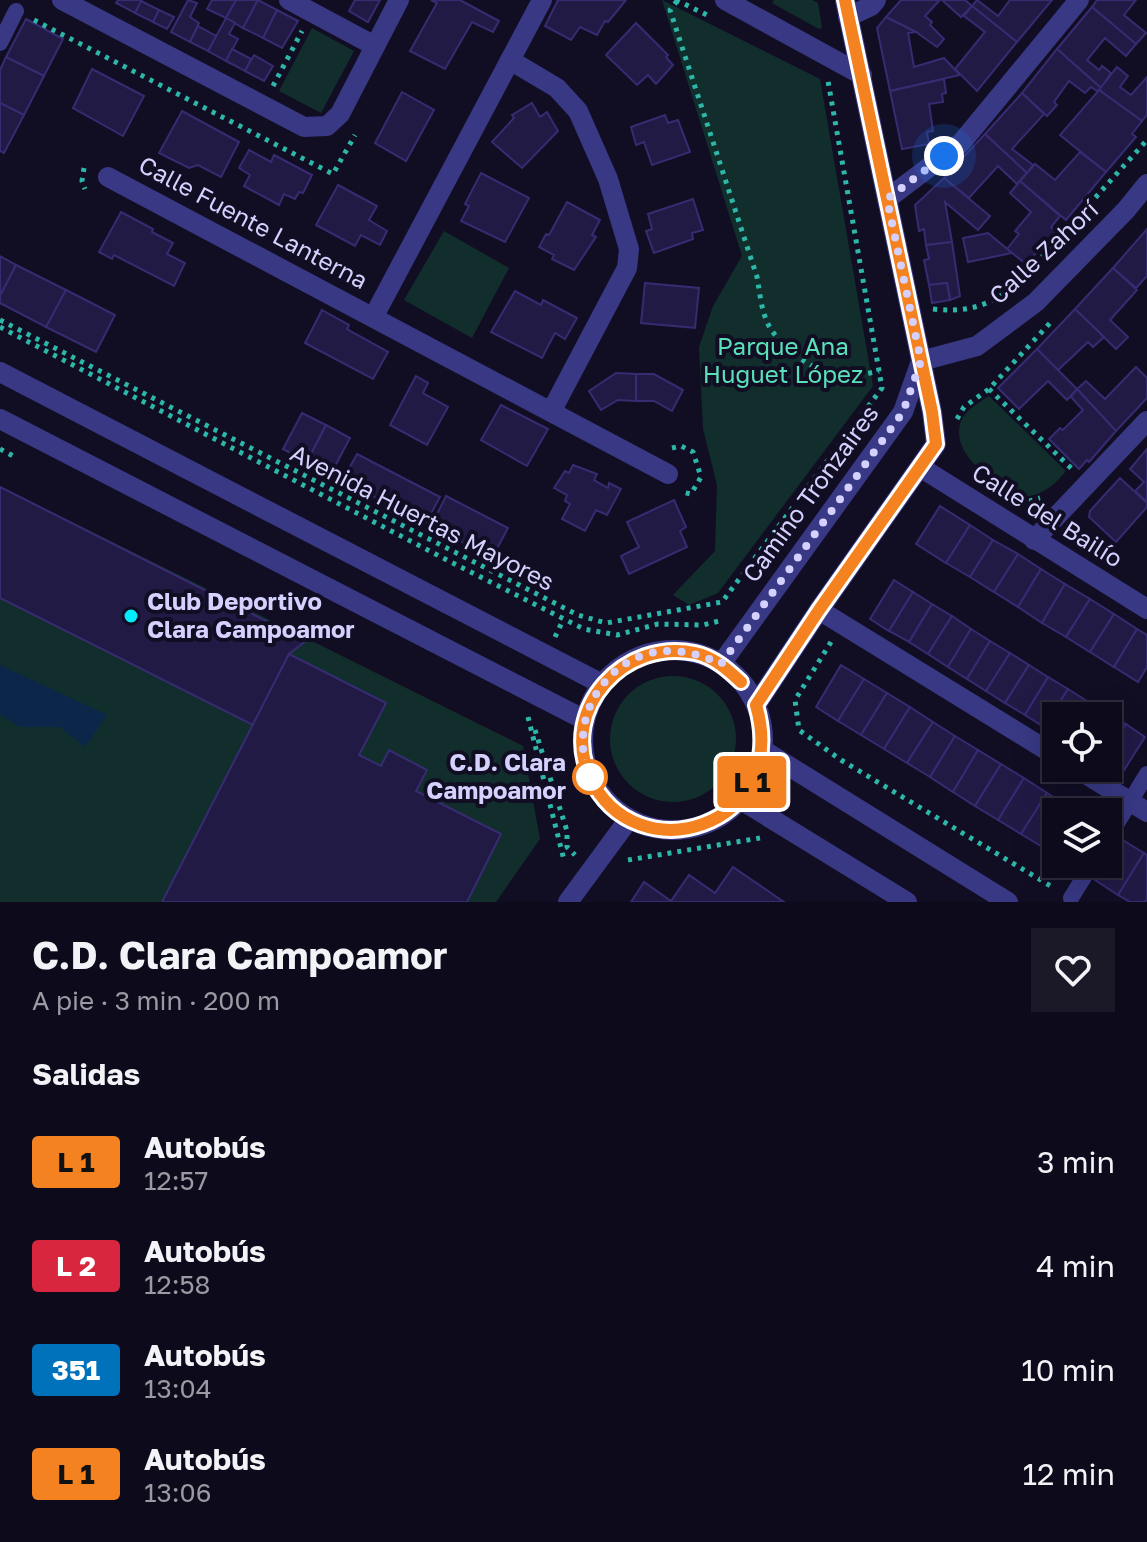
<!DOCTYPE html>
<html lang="es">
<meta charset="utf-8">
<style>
:root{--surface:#0d0a1b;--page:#1b1828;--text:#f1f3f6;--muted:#9a9aa3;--line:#2d2b3a}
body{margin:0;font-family:"Golos Text",sans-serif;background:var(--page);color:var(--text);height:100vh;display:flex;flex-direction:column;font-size:30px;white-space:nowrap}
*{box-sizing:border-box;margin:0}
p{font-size:26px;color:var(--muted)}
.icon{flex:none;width:44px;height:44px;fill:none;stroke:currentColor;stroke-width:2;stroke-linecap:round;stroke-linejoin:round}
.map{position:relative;height:902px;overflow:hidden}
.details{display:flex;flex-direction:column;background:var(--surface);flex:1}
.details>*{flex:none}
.badge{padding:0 16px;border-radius:6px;font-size:28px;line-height:52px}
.fabs{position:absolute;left:1042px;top:702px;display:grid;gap:16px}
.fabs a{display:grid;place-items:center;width:80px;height:80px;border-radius:0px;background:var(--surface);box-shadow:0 8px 32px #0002,0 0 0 2px var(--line);font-size:40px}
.you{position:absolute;width:40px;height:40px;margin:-20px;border:6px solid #fff;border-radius:50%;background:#1a73e8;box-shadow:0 0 0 12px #1a73e833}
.map>.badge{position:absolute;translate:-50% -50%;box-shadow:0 0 0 4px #fff}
h2{padding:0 32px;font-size:30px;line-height:72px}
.round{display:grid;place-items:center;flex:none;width:84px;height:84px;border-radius:0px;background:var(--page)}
.headline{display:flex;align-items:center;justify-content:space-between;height:136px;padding:0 32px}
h1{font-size:38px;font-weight:700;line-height:60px}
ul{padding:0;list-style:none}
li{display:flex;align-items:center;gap:24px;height:104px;padding:0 32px}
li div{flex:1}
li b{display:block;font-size:30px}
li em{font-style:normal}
li .badge{min-width:88px;font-weight:700;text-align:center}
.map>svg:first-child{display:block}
</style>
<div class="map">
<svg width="1147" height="902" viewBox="0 0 1147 902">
<rect width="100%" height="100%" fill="#110e24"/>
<!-- green -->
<g fill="#112e2c">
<path d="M662,0l158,79 53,307 -155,207 -29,12 -16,-10 42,-44 2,-66 -14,-56 -4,-82 14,-41 29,-50z"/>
<path d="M774,0h38l6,3 4,25 -3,1 -47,-26z"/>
<path d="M312,28l42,23 -33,62 -42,-22z"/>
<path d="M444,231l65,37 -37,70 -68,-38z"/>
<path d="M989,396l77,75c-11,14 -29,29 -48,24 -5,-2 -11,-8 -16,-10 -20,-12 -51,-35 -41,-64 5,-11 18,-19 28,-25z"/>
<path d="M0,486l523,260 17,93 -44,63h-496z"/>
<circle cx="673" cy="739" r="63"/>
</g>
<!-- water -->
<path fill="#0c264a" d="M0,665l107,50 -22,32 -25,-20h-41l-19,-13z"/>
<!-- building -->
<g fill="#211a45" stroke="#372b71" stroke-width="2">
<path d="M118,0h24l-7,13 -19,-10z"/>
<path d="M188,0l9,3 -7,14 9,6 -9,19 -19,-10z"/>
<path d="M212,0h24l-10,18 -19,-9z"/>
<path d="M236,0h22l-15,28 -17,-10z"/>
<path d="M258,0l19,10 -14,28 -20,-10z"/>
<path d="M355,0h25l-12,22 -19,-11z"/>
<path d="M431,0h29l39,21 -6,11 -21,-10 -27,47 -35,-18 27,-48z"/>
<path d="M558,0h68l-18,22 -3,-1 -8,14 -17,-8 -9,13 -26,-14z"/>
<path d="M901,0h39l-15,16 7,6 -2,3 14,14 -7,8 -21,-15 -30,-15z"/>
<path d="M942,0h23l7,6 -11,11z"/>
<path d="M977,0l21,16 12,-16h42l-35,42 -45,-36z"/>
<path d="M1097,0h39l-12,15 22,18 -10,11 -44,-37z"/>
<path d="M141,1l18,9 -6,12 -18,-9z"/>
<path d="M972,6l45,36 -40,49 -22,-22 30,-37 -21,-16z"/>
<path d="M1092,7l44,37 -10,12 -21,-18 -18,22 12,10 3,-4 9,7 -10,15 -44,-39z"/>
<path d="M159,10l15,7 -7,12 -14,-7z"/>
<path d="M277,10l21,11 -16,27 -19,-10z"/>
<path d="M886,17l30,15 -8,1 6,34 30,-9 16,17 -70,16 -13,-63z"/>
<path d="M226,18l9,5 -6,11 9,5 -12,22 -18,-10z"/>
<path d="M26,19l37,20 -19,37 -38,-19z"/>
<path d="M636,23l32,32 -2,2 7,8 -17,19 -8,-9 -11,10 -31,-30z"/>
<path d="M198,26l18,10 -8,15 -18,-9z"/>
<path d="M232,49l19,10 -6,12 -19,-10z"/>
<path d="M1057,49l44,39 -4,3 -6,-4 -6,6 -16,-12 -15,21 3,3 -10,11 -25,-23z"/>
<path d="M254,55l19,11 -9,15 -19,-10z"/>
<path d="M6,57l38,19 -20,39 -24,-12v-33z"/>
<path d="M1117,67l11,9 -8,11 11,8 16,-18v38l-5,6 -43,-31z"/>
<path d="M92,69l52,27 -21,40 -50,-28z"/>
<path d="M944,79l2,14 -4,1 1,8 -14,2 4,27 -6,1 2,12 -27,5 -12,-58z"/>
<path d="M1099,90l43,31 -10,13 4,3 -30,35 -46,-37z"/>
<path d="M402,92l32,18 -28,51 -31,-18z"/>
<path d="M1022,93l22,21 -32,35 21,16 -6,8 -42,-39z"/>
<path d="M0,103l24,12 -20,38 -4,-2z"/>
<path d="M532,103l8,14 7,-5 11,19 -36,37 -30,-26 22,-24 -2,-3z"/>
<path d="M182,111l57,31 -18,35 -23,-12 -9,3 -30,-15z"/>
<path d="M665,115l3,8 10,-3 12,32 -38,13 -8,-23 -8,3 -5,-18z"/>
<path d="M985,134l42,39 -10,11 -19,-18 -29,32 -25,-20z"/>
<path d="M249,150l22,12 3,-7 38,20 -9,18 -4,-1 -4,7 -11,-5 -5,11 -35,-19 6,-11 -11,-7z"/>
<path d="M1080,152l26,20 -40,48 -46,-39 15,-17 20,16z"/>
<path d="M481,173l48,25 -24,44 -44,-21 8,-15 -4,-2z"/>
<path d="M944,178l46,38 -12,14 -33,-28 7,40 -26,3 -2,-16 -5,2 -4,-26z"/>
<path d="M1020,181l40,35 -9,11 5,4 -30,33 -19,-15 12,-15 -4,-3 16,-19 -21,-19z"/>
<path d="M338,185l39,21 -8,14 18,11 -7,14 -19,-10 -6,11 -39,-21z"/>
<path d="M693,199l10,31 -11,3 1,6 -39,14 -8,-22 6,-2 -4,-15z"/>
<path d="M567,202l33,18 -8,15 4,2 -22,33 -22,-11 2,-4 -15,-8 7,-13 3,1z"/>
<path d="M121,212l32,17 -1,3 21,11 -6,11 18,9 -11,23 -60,-31 -2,4 -13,-7z"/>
<path d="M1147,229v47l-11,12 -23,-20z"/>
<path d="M988,233l24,20 -44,9 -5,-24z"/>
<path d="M952,242l8,54 -10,4 -3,-17 -18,2 -5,-25 5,-1 -3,-14z"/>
<path d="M0,256l16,9 -16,31z"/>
<path d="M16,265l50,25 -20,37 -46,-24v-7z"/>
<path d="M1113,268l24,22 -27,30 18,17 -12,12 -41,-40z"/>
<path d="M645,283l54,5 -4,40 -54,-5z"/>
<path d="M947,283l3,17 -18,3 -3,-18z"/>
<path d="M66,290l49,25 -19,37 -50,-25z"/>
<path d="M515,291l26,14 2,-5 34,18 -12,21 -10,-6 -13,25 -51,-26z"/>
<path d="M1075,309l29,28 -11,10 -5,-5 -30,28 -21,-21z"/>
<path d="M322,310l27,15 -2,4 41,23 -15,27 -68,-36z"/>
<path d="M1037,349l40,40 -10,11 -19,-19 -29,28 -21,-21z"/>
<path d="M1136,367l11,11v20l-31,33 -39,-42 9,-8 19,18z"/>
<path d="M616,373l20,1v27l-18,-1 -17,10 -12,-19z"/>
<path d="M636,374h18l29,16 -11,21 -18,-10h-18z"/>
<path d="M416,376l12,7 -5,10 25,14 -21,38 -37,-20z"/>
<path d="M1077,389l39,42 -27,31 -2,-2 -8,9 -30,-30 11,-11 3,2 20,-20 -12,-13z"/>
<path d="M501,405l47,24 -21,37 -46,-26z"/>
<path d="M302,413l24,12 -19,37 -24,-13z"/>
<path d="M326,425l24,13 -19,36 -24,-12z"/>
<path d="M1147,449v53l-12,-11 9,-9 -14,-13z"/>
<path d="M357,454l83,43 -14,26 -84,-42z"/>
<path d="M573,465l24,9 -3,6 14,8 1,-5 12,6 -14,26 -11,-5 -11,21 -23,-12 8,-15 -5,-3 2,-6 -13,-7 11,-17 4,2z"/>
<path d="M1120,478l27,25v4l-31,35 -27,-25 1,-6z"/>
<path d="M0,487l306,154 -17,13 -36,71 -253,-127z"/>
<path d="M446,496l62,32 -16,30 -61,-32z"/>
<path d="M674,500l12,27 -6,4 7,16 -58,27 -8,-18 18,-9 -12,-25z"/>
<path d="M940,506l30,19 -24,38 -30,-19z"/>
<path d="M970,525l23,15 -23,37 -24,-14z"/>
<path d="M993,540l25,14 -24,38 -24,-15z"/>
<path d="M1018,554l23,15 -23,38 -24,-15z"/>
<path d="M1041,569l24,15 -23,39 -24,-16z"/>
<path d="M894,580l19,12 -24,39 -19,-12z"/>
<path d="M1065,584l25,15 -24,38 -24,-14z"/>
<path d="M913,592l19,12 -23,38 -20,-11z"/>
<path d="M1090,599l24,15 -24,38 -24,-15z"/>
<path d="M932,604l20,12 -24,38 -19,-12z"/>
<path d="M1114,614l23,15 -23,38 -24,-15z"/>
<path d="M952,616l19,13 -23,38 -20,-13z"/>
<path d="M971,629l19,12 -23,38 -19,-12z"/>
<path d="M1137,629l10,6v32l-9,15 -24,-15z"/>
<path d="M990,641l20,12 -24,38 -19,-12z"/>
<path d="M1010,653l19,12 -24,38 -19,-12z"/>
<path d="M289,654l97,49 -27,52 22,11 8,-16 38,20 -11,21 85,43 -34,68h-305z"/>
<path d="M841,665l23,14 -26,42 -22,-14z"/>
<path d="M1029,665l19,12 -23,38 -20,-12z"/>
<path d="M1048,677l20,12 -24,38 -19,-12z"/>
<path d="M864,679l23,14 -26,42 -23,-14z"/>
<path d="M1068,689l19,12 -9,15h-22v18l-12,-7z"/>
<path d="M887,693l23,14 -26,42 -23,-14z"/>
<path d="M1087,701l19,12 -2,3h-26z"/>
<path d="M910,707l23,15 -26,41 -23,-14z"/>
<path d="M1106,713l20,11 -18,28v-36h-4z"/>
<path d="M933,722l22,14 -25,41 -23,-14z"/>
<path d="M1126,724l19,13 -24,38 -13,-9v-14z"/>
<path d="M955,736l23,14 -25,42 -23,-15z"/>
<path d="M978,750l23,14 -26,42 -22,-14z"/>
<path d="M1001,764l23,14 -26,42 -23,-14z"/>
<path d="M1024,778l23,15 -26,41 -23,-14z"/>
<path d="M1047,793l22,14 -3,5h-10v17l-12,19 -23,-14z"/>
<path d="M1056,829v27l-12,-8z"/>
<path d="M1121,839l23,14 -26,42 -23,-15 10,-16h3z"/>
<path d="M1144,853l3,2v44l-2,3h-15l-12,-7z"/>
<path d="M733,867l51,35h-153l13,-20 27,19 18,-26 26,18z"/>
</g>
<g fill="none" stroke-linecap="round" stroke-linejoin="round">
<!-- path -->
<g stroke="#2db7a9" stroke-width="5" stroke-dasharray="4 6" stroke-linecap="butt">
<path d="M676,0l33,16"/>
<path d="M677,1l-7,9 87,267c3,16 4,34 12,49 10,18 40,42 59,47 16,4 35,2 51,-2"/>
<path d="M34,20l299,154 22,-39"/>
<path d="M273,86l29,-55"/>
<path d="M84,168l-2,13 3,8"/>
<path d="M1042,257l105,-117"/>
<path d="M933,309c27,3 47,0 70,-15"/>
<path d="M0,320l578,295 28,8 116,-21 160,-214 -54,-307"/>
<path d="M0,327l445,232 139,70 33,6 41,-11 45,1 20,-5"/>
<path d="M989,389l83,80"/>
<path d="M957,419l7,-12 25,-18 61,-66"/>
<path d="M672,448l9,-2 12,6 8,25 -10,17 -9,-2"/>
<path d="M0,449l17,9"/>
<path d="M1019,499l11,2 10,-3"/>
<path d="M555,637l8,-17"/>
<path d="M831,642l-36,58 4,30 42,30 213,128"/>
<path d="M528,717l36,143"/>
<path d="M535,730l32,101v16l8,8"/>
<path d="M628,860l132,-22"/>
</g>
<!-- pedestrian -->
<g stroke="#383884" stroke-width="16">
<path d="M0,43l16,-32"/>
<path d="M1108,838l39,-64"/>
<path d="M1071,898l21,-34"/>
</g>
<!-- minor -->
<g stroke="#383884" stroke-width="20">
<path d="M62,0l242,127 23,-1 13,-12 59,-114"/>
<path d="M289,0l86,46"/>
<path d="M725,0l137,75"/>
<path d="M848,17l23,-11 5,-6"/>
<path d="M510,60l47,28 21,23 30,68 21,70 -2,19 -75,142"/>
<path d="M108,177l560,297"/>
<path d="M887,199l74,-56 118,-143"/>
<path d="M374,316l168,-316"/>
<path d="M921,361l56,-15 59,-44 90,-92 21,-26"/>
<path d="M920,467l227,142"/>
<path d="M1034,540l113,-119"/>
<path d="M819,610l237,146"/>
<path d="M1076,768l71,44"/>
<path d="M568,902l61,-83"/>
</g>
<!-- tertiary -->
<g stroke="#383884" stroke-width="20">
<path d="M0,372l602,312"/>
<path d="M0,419l585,301"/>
<circle cx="673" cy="740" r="90"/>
<path d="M721,664l182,-252 18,-51"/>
<path d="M756,705l63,-95 117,-166 -4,-32 -87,-412"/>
<path d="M763,750l245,152"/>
<path d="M741,800l166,102"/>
</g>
</g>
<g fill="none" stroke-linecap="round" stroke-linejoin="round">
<!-- line casing -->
<g stroke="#fff" stroke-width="18">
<path id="line" d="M741,682c-13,-12 -27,-25 -46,-29 -70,-15 -136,55 -105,124 45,98 202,51 166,-72l63,-95 117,-166 -4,-32 -87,-412"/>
</g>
<!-- line -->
<use href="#line" stroke="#f58220" stroke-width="12"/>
<!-- walk -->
<path stroke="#d4d1ff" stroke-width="8" stroke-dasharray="0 14.4" d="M590,777c-2,-10 -7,-20 -7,-30 -3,-51 38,-99 91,-96 17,1 31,6 47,13l182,-252 18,-51 -34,-162 57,-43"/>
</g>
<!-- markers -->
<circle fill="#00ecfc" stroke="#110e24" stroke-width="3" cx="131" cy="616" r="8"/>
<circle fill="#fff" stroke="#f58220" stroke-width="4" cx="590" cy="777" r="16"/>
<g text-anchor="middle" stroke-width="8" stroke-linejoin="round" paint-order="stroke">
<!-- street labels -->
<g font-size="24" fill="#d4d1ff" stroke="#110e24">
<text transform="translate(253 223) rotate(28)" y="8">Calle Fuente Lanterna</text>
<text transform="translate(1044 253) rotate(-43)" y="8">Calle Zahorí</text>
<text transform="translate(811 494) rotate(-54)" y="8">Camino Tronzaires</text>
<text transform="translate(1047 516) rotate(32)" y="8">Calle del Bailío</text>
<text transform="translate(422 518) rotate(27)" y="8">Avenida Huertas Mayores</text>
</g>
<!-- park labels -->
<g font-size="24" fill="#5be1ba" stroke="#110e24">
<text x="783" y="355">Parque Ana<tspan x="783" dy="28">Huguet López</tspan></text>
</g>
<!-- poi labels -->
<g font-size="24" font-weight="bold" fill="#d4d1ff" stroke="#110e24" text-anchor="start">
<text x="147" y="610">Club Deportivo<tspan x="147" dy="28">Clara Campoamor</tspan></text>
</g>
<!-- stop labels -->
<g font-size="24" font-weight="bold" fill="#d4d1ff" stroke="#110e24" text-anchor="end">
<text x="566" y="771">C.D. Clara<tspan x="566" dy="28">Campoamor</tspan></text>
</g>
</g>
</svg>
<div class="fabs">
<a><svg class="icon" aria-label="locate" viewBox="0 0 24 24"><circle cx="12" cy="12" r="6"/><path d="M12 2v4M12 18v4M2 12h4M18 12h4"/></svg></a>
<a><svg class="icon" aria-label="layers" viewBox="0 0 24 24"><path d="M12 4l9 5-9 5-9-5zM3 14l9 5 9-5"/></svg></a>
</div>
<div class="you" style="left:944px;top:156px"></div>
<b class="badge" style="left:752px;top:782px;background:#f58220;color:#111">L 1</b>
</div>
<section class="details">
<div class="headline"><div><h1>C.D. Clara Campoamor</h1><p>A pie · 3 min · 200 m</p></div><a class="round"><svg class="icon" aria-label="heart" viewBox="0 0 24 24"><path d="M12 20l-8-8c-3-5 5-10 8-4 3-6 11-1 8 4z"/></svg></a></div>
<h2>Salidas</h2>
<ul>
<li><span class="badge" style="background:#f58220;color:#111">L 1</span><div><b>Autobús</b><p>12:57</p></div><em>3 min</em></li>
<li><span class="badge" style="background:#d7263d;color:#fff">L 2</span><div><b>Autobús</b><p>12:58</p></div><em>4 min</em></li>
<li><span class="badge" style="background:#0072bc;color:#fff">351</span><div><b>Autobús</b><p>13:04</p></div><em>10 min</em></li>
<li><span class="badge" style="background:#f58220;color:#111">L 1</span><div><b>Autobús</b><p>13:06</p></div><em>12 min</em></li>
</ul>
</section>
